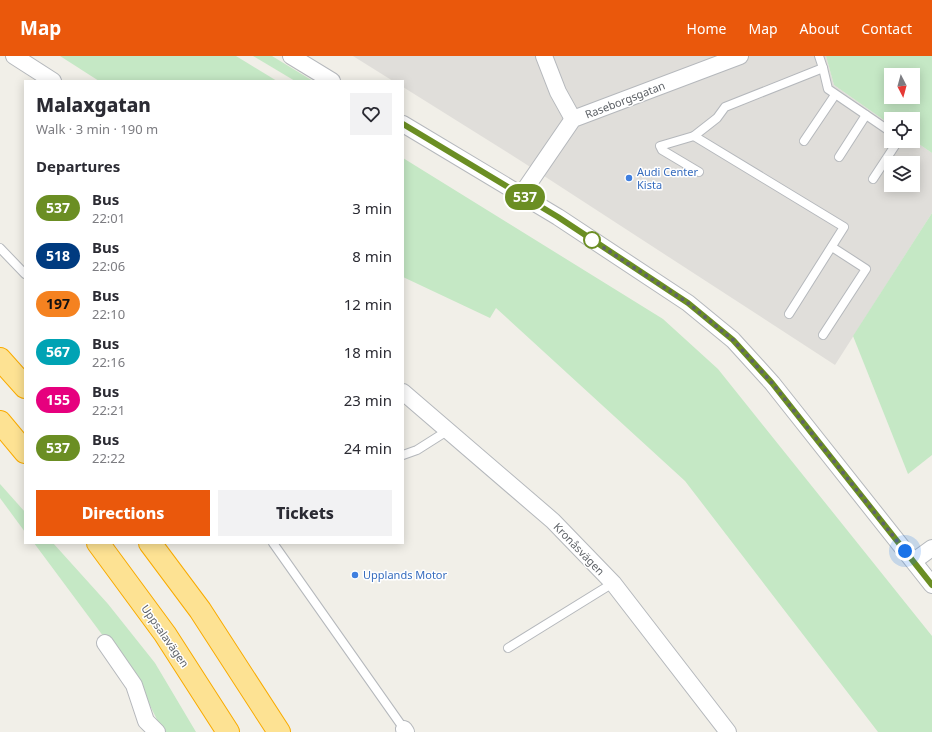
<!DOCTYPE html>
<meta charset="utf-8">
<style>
:root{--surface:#fff;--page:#f2f2f3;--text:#2b2b33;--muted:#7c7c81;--accent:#ea580c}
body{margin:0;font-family:"Noto Sans",sans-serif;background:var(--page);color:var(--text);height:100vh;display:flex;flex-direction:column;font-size:15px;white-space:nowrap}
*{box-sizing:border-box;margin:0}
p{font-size:13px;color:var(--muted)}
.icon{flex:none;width:22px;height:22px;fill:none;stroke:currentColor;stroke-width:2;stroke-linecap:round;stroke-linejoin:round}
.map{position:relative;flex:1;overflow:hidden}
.side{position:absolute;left:24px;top:24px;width:380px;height:464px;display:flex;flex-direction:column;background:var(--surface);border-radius:0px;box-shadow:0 2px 10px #0003}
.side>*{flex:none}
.badge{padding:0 8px;border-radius:13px;font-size:14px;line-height:26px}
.needle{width:26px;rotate:174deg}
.fabs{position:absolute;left:884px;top:12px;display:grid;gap:8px}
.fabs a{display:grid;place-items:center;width:36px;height:36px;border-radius:0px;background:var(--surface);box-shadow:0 2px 10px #0003;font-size:20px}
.you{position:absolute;width:20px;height:20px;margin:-10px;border:3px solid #fff;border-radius:50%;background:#1a73e8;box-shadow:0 0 0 6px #1a73e833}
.map>.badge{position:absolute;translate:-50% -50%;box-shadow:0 0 0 2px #fff}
h2{padding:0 12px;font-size:15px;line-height:36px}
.round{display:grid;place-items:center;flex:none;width:42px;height:42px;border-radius:0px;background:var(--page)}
.overview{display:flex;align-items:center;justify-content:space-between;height:68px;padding:0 12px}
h1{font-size:19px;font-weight:800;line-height:30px}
.cta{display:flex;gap:8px;margin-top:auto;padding:8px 12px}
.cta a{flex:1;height:46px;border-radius:0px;background:var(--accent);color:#fff;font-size:16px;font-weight:800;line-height:46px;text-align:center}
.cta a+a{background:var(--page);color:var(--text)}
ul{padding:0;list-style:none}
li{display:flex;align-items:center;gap:12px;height:48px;padding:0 12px}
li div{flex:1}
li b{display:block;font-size:15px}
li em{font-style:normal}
li .badge{min-width:44px;font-weight:700;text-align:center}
header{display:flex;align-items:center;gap:24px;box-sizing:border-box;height:56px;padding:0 20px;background:var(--accent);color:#fff}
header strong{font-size:19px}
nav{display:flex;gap:22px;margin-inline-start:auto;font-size:14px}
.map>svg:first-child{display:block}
</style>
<header>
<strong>Map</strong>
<nav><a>Home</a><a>Map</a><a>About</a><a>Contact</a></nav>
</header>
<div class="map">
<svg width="932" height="676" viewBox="0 0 932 676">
<rect width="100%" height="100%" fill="#f1efe8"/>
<!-- industrial -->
<path fill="#e0deda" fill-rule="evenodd" d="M353,0h473l8,29 57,40v16l22,-1 19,13v60l-97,152 -314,-204 -118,-74v-6h-10zM891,107h22v22h-22z"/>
<!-- green -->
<g fill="#c5e8c5" fill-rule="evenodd">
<path d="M60,0h176l41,25h-178z"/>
<path d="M253,0h19l41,25h-18z"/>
<path d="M826,0h106v97l-19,-13v-21h-22v6l-57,-40zM891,19h22v22h-22z"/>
<path d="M403,102l260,161 55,50 214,267v96h-54l-193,-251 -189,-173 -6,10 -87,-41z"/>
<path d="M932,157v242l-24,19 -55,-138z"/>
<path d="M0,428l25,28v20l-25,-34z"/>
<path d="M34,487h19l55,61 47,59 41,69h-33l-22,-45z"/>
</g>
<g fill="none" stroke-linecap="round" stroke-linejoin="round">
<!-- lane casing -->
<g stroke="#b5b8bc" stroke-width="10">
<g id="lane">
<path d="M823,12l5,21 63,43"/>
<path d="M694,80l-34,10 2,4 37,22"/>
<path d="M804,85l31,-46"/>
<path d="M839,101l27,-42"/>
<path d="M873,123l25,-38"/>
<path d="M0,192l25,26"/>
<path d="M789,258l55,-87 -150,-91 23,-18 8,-11 98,-39 -4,-12"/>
<path d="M823,279l43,-66 -34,-22"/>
<path d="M403,399l14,-5 30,-19"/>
<path d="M273,487l131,186"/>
<path d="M508,592l105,-65"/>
</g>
</g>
<!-- street casing -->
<g stroke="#b5b8bc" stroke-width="18">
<g id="street">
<path d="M14,0l39,25"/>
<path d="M291,0l41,25"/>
<path d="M544,0l14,36 15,27"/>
<path d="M403,68l155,93 130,86 45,37 39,43 160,202"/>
<path d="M521,139l52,-76 167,-63"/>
<path d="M403,336l150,129 60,62 115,149"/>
<path d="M914,505l18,-13"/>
<path d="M105,587l29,42 12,36 11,11"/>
<path d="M404,673l2,3"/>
</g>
</g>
<!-- highway casing -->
<g stroke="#f9ab00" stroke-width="24">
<g id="highway">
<path d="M0,303l25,28"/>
<path d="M0,366l25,30"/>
<path d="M98,487l67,91 63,98"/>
<path d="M150,487l50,67 79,122"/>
</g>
</g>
<!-- lane -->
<use href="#lane" stroke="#fff" stroke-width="8"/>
<!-- street -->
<use href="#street" stroke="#fff" stroke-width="16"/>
<!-- highway -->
<use href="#highway" stroke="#fde293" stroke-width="22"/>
</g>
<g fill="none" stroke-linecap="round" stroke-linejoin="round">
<!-- line casing -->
<g stroke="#fff" stroke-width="9">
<path id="line" d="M403,68l155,93 130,86 45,37 39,43 160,202"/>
</g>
<!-- line -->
<use href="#line" stroke="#6b8e23" stroke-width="6"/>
<!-- walk -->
<path stroke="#5f6368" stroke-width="4" stroke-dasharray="0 7.2" d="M592,184l96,63 45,37 39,43 133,168"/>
</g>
<!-- markers -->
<g fill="#3f7fe0" stroke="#fff" stroke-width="1.5">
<circle cx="629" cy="122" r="4"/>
<circle cx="355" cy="519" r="4"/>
</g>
<circle fill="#fff" stroke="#6b8e23" stroke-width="2" cx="592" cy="184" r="8"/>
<g text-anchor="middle" stroke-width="3" stroke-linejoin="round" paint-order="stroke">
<!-- street labels -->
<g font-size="11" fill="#5f6368" stroke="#fff">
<text transform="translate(625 44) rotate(-21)" y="4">Raseborgsgatan</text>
<text transform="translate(579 493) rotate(46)" y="4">Kronåsvägen</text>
<text transform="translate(165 580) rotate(55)" y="4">Uppsalavägen</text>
</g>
<!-- shop labels -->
<g font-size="11" fill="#366cbe" stroke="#fff" text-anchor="start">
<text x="637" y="120">Audi Center<tspan x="637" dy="13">Kista</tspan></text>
<text x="363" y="523">Upplands Motor</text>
</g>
</g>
</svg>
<div class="fabs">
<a><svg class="needle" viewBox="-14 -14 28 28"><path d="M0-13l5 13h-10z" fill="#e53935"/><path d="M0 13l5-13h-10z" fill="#7c7c81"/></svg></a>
<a><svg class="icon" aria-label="locate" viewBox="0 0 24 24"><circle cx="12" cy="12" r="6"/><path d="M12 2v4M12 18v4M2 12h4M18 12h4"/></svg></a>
<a><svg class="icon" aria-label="layers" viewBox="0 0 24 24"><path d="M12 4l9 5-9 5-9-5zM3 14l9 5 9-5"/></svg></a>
</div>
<div class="you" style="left:905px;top:495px"></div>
<b class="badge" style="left:525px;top:141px;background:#6b8e23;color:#fff">537</b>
<section class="side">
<div class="overview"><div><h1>Malaxgatan</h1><p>Walk · 3 min · 190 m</p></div><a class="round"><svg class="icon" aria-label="heart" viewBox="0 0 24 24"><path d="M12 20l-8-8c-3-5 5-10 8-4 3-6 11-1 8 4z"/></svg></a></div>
<h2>Departures</h2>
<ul>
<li><span class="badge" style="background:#6b8e23;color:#fff">537</span><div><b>Bus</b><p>22:01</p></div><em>3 min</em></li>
<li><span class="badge" style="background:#003b80;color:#fff">518</span><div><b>Bus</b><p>22:06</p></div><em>8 min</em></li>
<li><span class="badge" style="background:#f58220;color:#111">197</span><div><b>Bus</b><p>22:10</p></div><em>12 min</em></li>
<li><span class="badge" style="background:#00a3b4;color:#fff">567</span><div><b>Bus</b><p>22:16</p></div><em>18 min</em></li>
<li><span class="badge" style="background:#e6007e;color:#fff">155</span><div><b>Bus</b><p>22:21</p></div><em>23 min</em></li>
<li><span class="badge" style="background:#6b8e23;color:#fff">537</span><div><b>Bus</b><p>22:22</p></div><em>24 min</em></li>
</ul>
<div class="cta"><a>Directions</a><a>Tickets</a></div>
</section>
</div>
